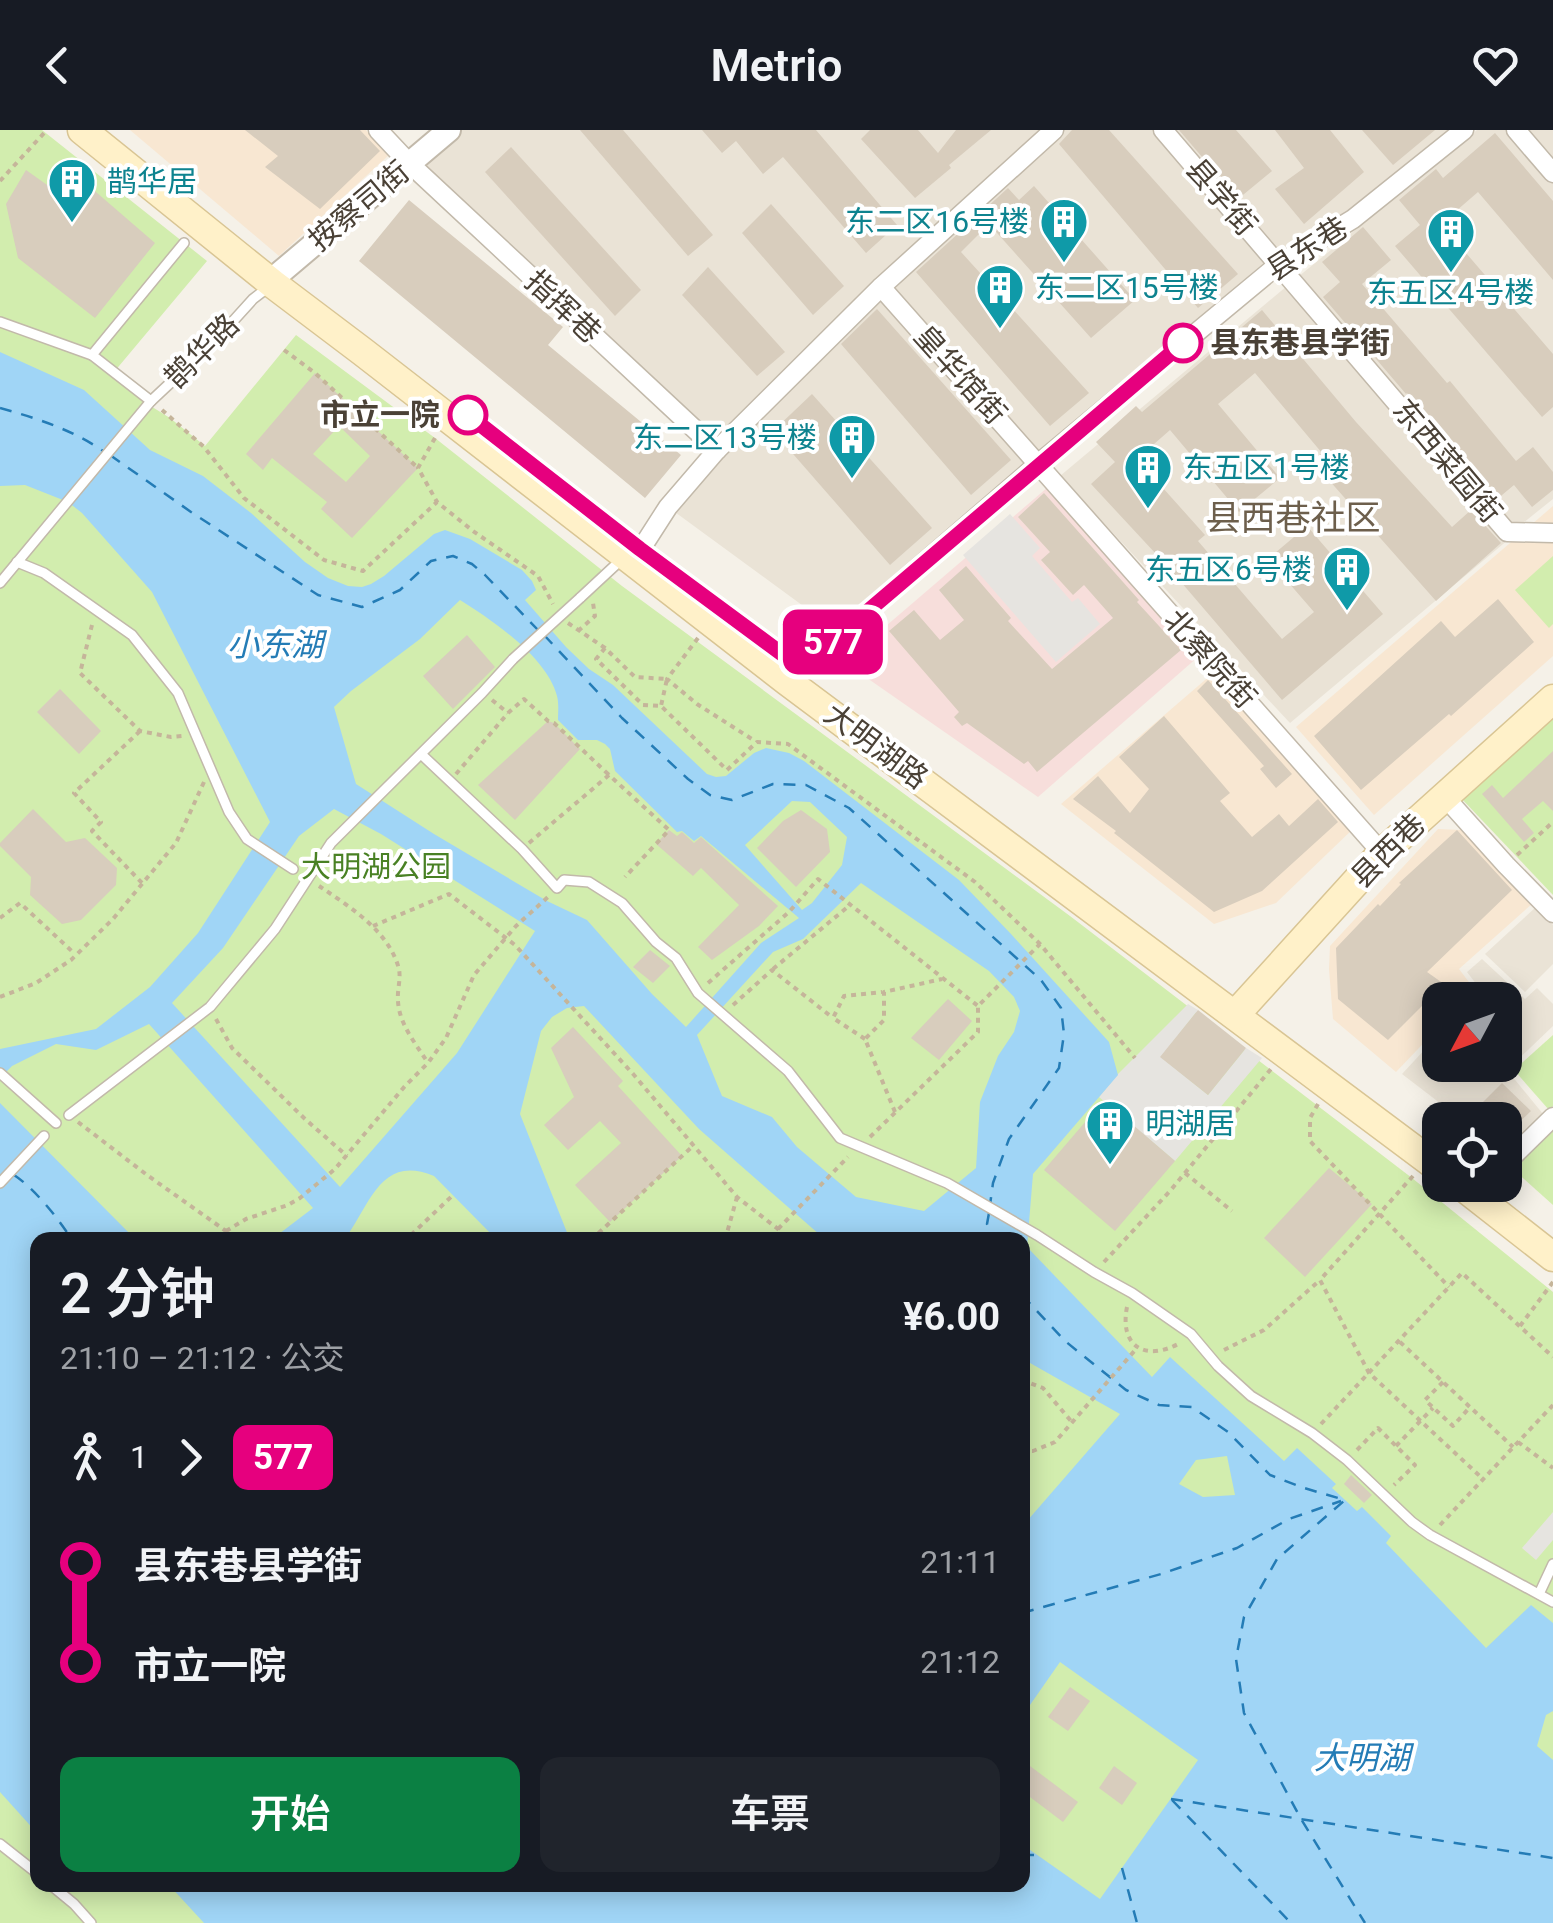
<!DOCTYPE html>
<html lang="zh">
<meta charset="utf-8">
<style>
:root{--surface:#171b24;--page:#20242c;--text:#f1f3f6;--muted:#9ea1a6;--accent:#0b8043}
body{margin:0;font-family:Roboto,"Noto Sans SC",sans-serif;background:var(--page);color:var(--text);height:100vh;display:flex;flex-direction:column;font-size:38px;white-space:nowrap}
*{box-sizing:border-box;margin:0}
p{font-size:32px;color:var(--muted)}
.icon{flex:none;width:55px;height:55px;fill:none;stroke:currentColor;stroke-width:2;stroke-linecap:round;stroke-linejoin:round}
.map{position:relative;flex:1;overflow:hidden}
.side{position:absolute;left:30px;top:1102px;width:1000px;height:660px;display:flex;flex-direction:column;background:var(--surface);border-radius:20px;box-shadow:0 5px 25px #0003}
.side>*{flex:none}
.badge{padding:0 20px;border-radius:15px;font-size:35px;line-height:65px}
.needle{width:65px;rotate:229deg}
.buttons{position:absolute;left:1422px;top:852px;display:grid;gap:20px}
.buttons a{display:grid;place-items:center;width:100px;height:100px;border-radius:20px;background:var(--surface);box-shadow:0 5px 25px #0003;font-size:50px}
.map>.badge{position:absolute;translate:-50% -50%;box-shadow:0 0 0 5px #fff}
.legs{display:flex;align-items:center;gap:15px;height:110px;padding:0 30px;font-size:32px}
.legs p{margin-inline-start:auto}
.summary{display:flex;align-items:center;justify-content:space-between;height:170px;padding:0 30px}
h1{font-size:55px;font-weight:600;line-height:75px}
.cta{display:flex;gap:20px;margin-top:auto;padding:20px 30px}
.cta a{flex:1;height:115px;border-radius:20px;background:var(--accent);color:#fff;font-size:40px;font-weight:600;line-height:115px;text-align:center}
.cta a+a{background:var(--page);color:var(--text)}
ul{padding:0 30px;list-style:none}
li{display:flex;align-items:center;gap:35px;height:100px;font-size:38px}
li i{display:grid;place-items:center;width:15px;height:100%;margin:0 12px;background:currentColor}
li i::after{content:'';width:25px;height:25px;margin:-12px;border:8px solid;border-radius:50%;background:var(--surface)}
li p{margin-inline-start:auto}
li:first-child i{background:linear-gradient(#0000 50%,currentColor 0)}
li:last-child i{background:linear-gradient(currentColor 50%,#0000 0)}
header{display:flex;justify-content:space-between;align-items:center;height:130px;padding:0 30px;background:var(--surface);font-size:45px;font-weight:600}
.map>svg:first-child{display:block}
</style>
<header><svg class="icon" aria-label="back" viewBox="0 0 24 24"><path d="M15 5l-7 7 7 7"/></svg>Metrio<svg class="icon" aria-label="heart" viewBox="0 0 24 24"><path d="M12 20l-8-8c-3-5 5-10 8-4 3-6 11-1 8 4z"/></svg></header>
<div class="map">
<svg width="1553" height="1793" viewBox="0 0 1553 1793">
<rect width="100%" height="100%" fill="#f5f1e8"/>
<!-- residential -->
<g fill="#eae3d6">
<path d="M450,0h1014l-185,134 -443,366 -168,-123 49,-57 -308,-287z"/>
<path d="M1477,0h76v369l-35,28 -9,-3 -211,-247z"/>
<path d="M1287,156l222,253 -219,184 -230,-247z"/>
<path d="M1536,777l17,18v39l-28,28 -40,-38z"/>
<path d="M1482,829l43,40 12,-11 16,16v22l-46,44 36,44 -38,37v-31h-43l-60,-46 38,-41v32h65v-65h-35l10,-11 -13,-17z"/>
</g>
<!-- commercial -->
<g fill="#f8e7d2">
<path d="M130,0h236l23,25 -110,101z"/>
<path d="M1553,376v150l-179,159 -78,-88z"/>
<path d="M1212,544l143,153 -79,76 -62,21 -153,-120z"/>
<path d="M1438,699l23,1 72,73 -74,66 16,21 -10,10h-25v26l-44,46 -63,-53 -4,-50 1,-23z"/>
</g>
<!-- medical -->
<path fill="#f7dedb" d="M1048,357l151,169 -161,141 -194,-135z"/>
<!-- green -->
<g fill="#d2edae" fill-rule="evenodd">
<path d="M0,0h42l165,131 -93,111 27,28 29,18 35,28 91,-111 139,103 187,148 448,330 342,262 141,114v631h-1553zM38,1110h984v645h-984z"/>
<path d="M1553,426v68l-4,4 -34,-38z"/>
<path d="M1553,580v185l-93,-98z"/>
<path d="M1553,905v71l-4,4 -35,-40z"/>
<path d="M1553,992v83l-47,-42z"/>
</g>
<!-- parking -->
<g fill="#e6e4e0">
<path d="M1010,384l30,34 -8,8 40,46 6,-4 22,26 -44,38 -93,-107z"/>
<path d="M1188,874l10,6 -37,47 47,38 38,-47 16,10 -87,103 -76,-64 19,-23z"/>
<path d="M1553,1382v28l-17,20 -14,-12z"/>
</g>
<!-- water -->
<g fill="#a0d5f6" fill-rule="evenodd">
<path d="M0,222l84,38 66,60 53,26 48,37 54,49 23,16 20,8 14,1 9,-3 13,-8 50,-42 11,-4 25,9 52,31 10,11 4,9 -11,10 41,47 23,22 24,16 94,89 9,3 10,-1 28,-23 12,-5 23,5 15,8 155,119 52,54 98,108 9,33 -85,99 -6,73 125,130 18,-20 114,104 13,-13 39,36 -4,4 25,23 5,-4 29,29 -5,7 100,105 45,-43 22,18v88l-7,4 -9,31 16,14v163h-1349l-35,-38h853l1,-40 77,54 98,-139 -138,-98 -37,53 -1,-198 5,4 93,-107 -97,-55 -1,-119h-199l-3,-5 -121,-106 -115,-123 -17,2 -15,9 -11,14 -21,83 50,126h-73l-63,-64c-54,-23 -64,30 -90,64h-73l42,-32 -164,-184 -53,26 -40,-6 -44,22 -12,12v-29l96,-20 54,-42 48,-54 72,-111 -118,-230 -70,-79 -14,-11 -43,-17 -25,1zM460,470c32,20 87,57 97,96 2,7 1,17 1,24l20,20h19l8,4 5,5 5,22 62,61 5,-1 12,10 7,-5 98,82 -38,25 -75,84 -34,-33 -65,-74 -40,-19 -113,-67 -78,-50 -22,-77 17,-16 69,-52zM792,671l18,1 37,35 -5,28 -30,38 -10,7 -57,-65zM334,679l47,25 154,97 -78,122 -117,134 -168,-184 51,-55 76,-112zM861,753l128,88 25,26 6,14 -6,21 -16,24 -18,46 -4,66 -52,43 -68,-14 -59,-50 -25,-30 -50,-21 -25,-61 76,-83 30,-13zM1227,1326l8,39 -32,2 -24,-13 17,-24z"/>
<path d="M0,973l136,137h-98l-1,593 -37,-41z"/>
</g>
<g fill="none" stroke-linecap="round" stroke-linejoin="round">
<!-- ferry -->
<g stroke="#247cb6" stroke-width="2.5" stroke-dasharray="12 10" stroke-linecap="butt">
<path d="M0,278c36,10 73,22 103,43"/>
<path d="M110,325l81,57 127,83 44,12 38,-17 31,-29 22,-5 19,8 13,11 53,55"/>
<path d="M544,505l78,83 66,61 22,16 22,5 41,-16 33,1 43,23 192,172 20,28 3,26 -5,34 -50,71 -16,44 -3,22"/>
<path d="M14,1045c20,13 45,44 58,65"/>
<path d="M989,1083l-2,11 6,16"/>
<path d="M1022,1165l43,46 61,49 33,15 33,2 36,25 42,43 34,13 41,12 -68,59 -33,58 -8,42 8,54 57,106 64,104"/>
<path d="M1022,1483l139,-39 76,-26 52,-29 52,-18"/>
<path d="M1171,1669l382,59"/>
<path d="M1172,1670l119,123"/>
<path d="M1022,1725h14"/>
<path d="M1122,1738l15,55"/>
<path d="M171,1757l60,-2"/>
</g>
</g>
<!-- building -->
<g fill="#d8cdbd" fill-rule="evenodd">
<path d="M245,0h115l20,21 -60,58 -55,-42 13,-11z"/>
<path d="M580,0h43l90,105 -25,21z"/>
<path d="M702,0h114l81,95 -31,28 -83,-96 -20,17 -27,-33 -14,12z"/>
<path d="M870,0h48l20,23 18,-23h35l-42,35 2,3 -36,30 -54,-59z"/>
<path d="M1072,0h37l129,144 -40,34 -139,-164z"/>
<path d="M1179,0h57l36,41 -34,28z"/>
<path d="M1275,0h55l34,42 -60,52 -29,-35 29,-21z"/>
<path d="M1362,0h73l-42,35z"/>
<path d="M1495,3l58,68v79l-75,-88 -37,32 112,130v53l-11,10 -147,-171 25,-21 -21,-25 37,-31 7,9z"/>
<path d="M511,17l130,143 -26,26 -130,-144z"/>
<path d="M67,37l88,76 -60,75 -77,-60 -12,-54 20,-34 24,17z"/>
<path d="M1034,56l101,114 -44,38 -102,-114 -28,28 128,141 -39,33 -134,-154 92,-84 11,12z"/>
<path d="M409,70l154,127 -15,18 133,110 -36,43 -286,-237z"/>
<path d="M771,74l73,82 -31,29 -71,-82z"/>
<path d="M1363,97l28,33 -29,24 85,99 3,-2 66,80 17,-14 20,25v18l-21,17 -18,-22 -18,15 -89,-107 -1,1 -83,-97 17,-15 -18,-20z"/>
<path d="M708,137l77,85 -28,24 -75,-81z"/>
<path d="M877,179l134,151 -40,35 -130,-151z"/>
<path d="M1262,180l94,112 96,105 19,-17 30,33 -65,58 -124,-140 10,-8 -67,-80 -37,31 62,74 -41,34 -69,-82 -33,29 68,76 -7,6 84,98 32,-27 -46,-53 39,-33 76,88 -101,86 -113,-132 -78,-84 24,-22 -19,-20 40,-36 6,6z"/>
<path d="M315,243l103,95 -66,70 -31,-29 6,-7 -55,-44 -9,12 -17,-16zM339,296l31,30 -24,26 -33,-28z"/>
<path d="M812,264l120,134 -42,37 -117,-134z"/>
<path d="M1044,363l95,107 -2,2 44,48 -144,122 -9,-11 -4,3 -57,-41 -5,3 -8,-9 5,-5 -70,-81 25,-21 26,30 24,-20 -25,-30 27,-24 45,52 -3,3 44,48 61,-51 -29,-33 -11,10 -32,-35 9,-8 -32,-35z"/>
<path d="M1498,469l36,43 -83,74 -2,-2 -88,76 -47,-54 127,-115 14,16z"/>
<path d="M467,505l28,32 -42,42 -30,-33z"/>
<path d="M1208,550l84,94 -16,14 -16,-19 4,-3 -67,-75z"/>
<path d="M60,559l41,42 -22,23 -42,-42z"/>
<path d="M1164,586l66,77 -10,8 32,36 27,-23 10,12 29,-27 20,23 -76,69 -48,21 -100,-79 2,-2 -43,-32 25,-23 32,37 19,-24 -30,-32z"/>
<path d="M548,591l6,2 26,26 -65,71 -37,-35z"/>
<path d="M1553,621v60l-10,-10 -21,18 12,14 -10,9 -42,-48 10,-9 11,13z"/>
<path d="M33,679l33,33 19,-4 32,30 -1,17 -35,35 -19,4 -32,-29 1,-18 -31,-31v-3z"/>
<path d="M801,680l26,19 3,23 -34,35 -39,-39 26,-27z"/>
<path d="M669,700l8,6 5,-4 12,11 7,-6 77,69 -19,20 -47,34 -14,-13 41,-42 -38,-37 -8,8 -37,-32z"/>
<path d="M1457,700l55,60 -85,82 17,12 -56,56 -50,-41 -2,-51 42,-44 2,2 21,-22 -2,-1z"/>
<path d="M650,820l20,16 -17,17 -20,-16z"/>
<path d="M948,869l24,22 -33,39 -28,-22z"/>
<path d="M1198,880l48,38 -38,47 -48,-38z"/>
<path d="M573,897l50,54 -5,5 64,70 -72,66 -35,-37 46,-42 -21,-22 -32,29 -24,-25 30,-28 -23,-49z"/>
<path d="M1502,953l29,28 -20,19 -6,-6v-4h-4l-18,-18z"/>
<path d="M1104,970l71,61 -60,70 -71,-61z"/>
<path d="M1329,1038l43,36 -67,73 -41,-39z"/>
<path d="M1351,1345l21,20 -8,8 -20,-19z"/>
<path d="M1070,1557l20,14 -22,30 -20,-14z"/>
<path d="M1022,1630l56,42 -15,20 -41,-31z"/>
<path d="M1114,1636l23,17 -15,22 -23,-17z"/>
</g>
<g fill="none" stroke-linecap="round" stroke-linejoin="round">
<!-- service casing -->
<g stroke="#c2b9aa" stroke-width="12">
<g id="service">
<path d="M0,192l92,33 59,46"/>
<path d="M92,225l92,-112"/>
<path d="M17,432l27,11 88,62 46,58 51,119 18,27 46,30"/>
<path d="M0,453l151,-182 64,-60 38,-42 17,-13"/>
<path d="M580,468l42,-39"/>
<path d="M421,624l101,95 35,39 7,-8 25,2 33,21 34,39 20,16 22,35 90,78 52,67 107,45 90,52 57,37 38,21 59,41 27,32 33,30 61,37 35,27 65,62 18,13 123,67"/>
<path d="M0,943l56,50"/>
<path d="M69,985l141,-108 65,-78 56,-86 151,-150 31,-34"/>
<path d="M0,1053l44,-47"/>
<path d="M1539,1464l14,-30"/>
<path d="M0,1714l38,30"/>
<path d="M51,1755l23,19 17,19"/>
</g>
</g>
<!-- minor casing -->
<g stroke="#c2b9aa" stroke-width="21">
<g id="minor">
<path d="M378,0l31,33 308,287"/>
<path d="M1163,0l344,402 46,1"/>
<path d="M1516,0l37,43"/>
<path d="M881,157l501,566"/>
<path d="M641,419l27,-42 49,-57 164,-163 173,-157"/>
<path d="M787,551l251,-217 241,-200 74,-45 111,-89"/>
<path d="M1444,666l62,69 47,48"/>
<path d="M1505,1034l48,-47"/>
</g>
</g>
<!-- tertiary casing -->
<g stroke="#c2b9aa" stroke-width="26">
<path id="tertiary" d="M275,147l174,-147"/>
</g>
<!-- secondary casing -->
<g stroke="#d9c594" stroke-width="31">
<g id="secondary">
<path d="M82,0l191,154 90,68 424,329 653,488"/>
<path d="M1235,885l147,-162 171,-154"/>
<path d="M1461,1055l92,72"/>
</g>
</g>
<!-- path -->
<g stroke="#c5b59a" stroke-width="4" stroke-dasharray="5 5" stroke-linecap="butt">
<path d="M0,51l45,-49"/>
<path d="M284,220l31,23 103,95"/>
<path d="M162,280l42,37 40,51 80,62 39,11 74,-69 36,29 65,45 15,28"/>
<path d="M435,308l-17,30 19,34"/>
<path d="M568,493l37,25 30,29 32,2 -6,27"/>
<path d="M92,495l-12,48 60,58 31,6 11,-1"/>
<path d="M578,501l17,-15 -2,-13"/>
<path d="M698,508l-31,41 30,25 58,37"/>
<path d="M605,518l-9,11 47,46 18,1 66,64 30,-28 31,2 187,138 65,62 95,114"/>
<path d="M492,570l16,13"/>
<path d="M140,601l-66,62 27,29 -9,9 50,52"/>
<path d="M456,644l52,-61 16,-14 24,22 6,2 55,52"/>
<path d="M529,713l80,-68 60,55 -44,47"/>
<path d="M1517,725l36,-33"/>
<path d="M319,756c31,21 70,45 80,83 2,11 -2,21 -1,32 1,23 18,43 30,62"/>
<path d="M0,788l20,-15 55,51"/>
<path d="M373,796l76,-32 66,51 119,130 103,122 41,32 8,11"/>
<path d="M773,839l77,-64"/>
<path d="M708,853l81,-71 29,-33 160,127"/>
<path d="M0,867l36,-14 35,-23 42,-41 63,-76 28,-61"/>
<path d="M733,875l39,-35 61,48"/>
<path d="M216,889l16,29 73,71 42,37"/>
<path d="M865,909l-32,-21 11,-22 38,-4"/>
<path d="M1318,974l-8,14v23l139,146"/>
<path d="M895,982l-30,-73 19,-19v-28l58,-13"/>
<path d="M78,992l69,53 79,56 3,9"/>
<path d="M870,1007l108,-105v-26l62,-62"/>
<path d="M1185,1043l47,38"/>
<path d="M1413,1046l-93,104 49,93 114,106"/>
<path d="M778,1099l70,-72"/>
<path d="M226,1101l20,-12 42,-14 12,-7 35,-29 70,-83 23,-23 18,-25 28,-63 42,-49 32,-29"/>
<path d="M411,1105l41,-39"/>
<path d="M591,1110l103,-95"/>
<path d="M725,1110l12,-43"/>
<path d="M1104,1132l66,-71 101,-122"/>
<path d="M1127,1177c-8,40 19,55 53,36"/>
<path d="M1520,1196l33,-44"/>
<path d="M1400,1212l113,105"/>
<path d="M1224,1220l40,-20 56,-50"/>
<path d="M1022,1250l21,8 28,33"/>
<path d="M1443,1252l-18,18 28,26 17,-19"/>
<path d="M1321,1294l141,-151 91,84"/>
<path d="M1518,1312l35,26"/>
<path d="M1396,1316l37,-38"/>
<path d="M1357,1320l21,-22 37,37 -21,20"/>
<path d="M1022,1321h11l22,-9 82,-94"/>
<path d="M1440,1395l113,-120"/>
</g>
<!-- service -->
<use href="#service" stroke="#fff" stroke-width="9"/>
<!-- minor -->
<use href="#minor" stroke="#fff" stroke-width="18"/>
<!-- tertiary -->
<use href="#tertiary" stroke="#fff" stroke-width="22"/>
<!-- secondary -->
<use href="#secondary" stroke="#fff1c9" stroke-width="28"/>
<!-- service-bridge casing -->
<g stroke="#c2b9aa" stroke-width="12" stroke-linecap="butt">
<path id="service-bridge" d="M513,529l67,-61"/>
</g>
<!-- service-bridge -->
<use href="#service-bridge" stroke="#fff" stroke-width="9"/>
</g>
<g fill="none" stroke-linecap="round" stroke-linejoin="round">
<!-- line-1 casing -->
<g stroke="#fff" stroke-width="22">
<path id="line-1" d="M468,285l172,134 161,119 382,-325"/>
</g>
<!-- line-1 -->
<use href="#line-1" stroke="#e6007e" stroke-width="15"/>
</g>
<!-- icons -->
<defs>
<g id="building-pin" transform="scale(2.5)"><path d="M0 17L-7.5 6A9.5 9.5 0 1 1 7.5 6Z" fill="#0f9aa8" stroke="#fff"/><path d="M-4-6H4V6H1V3H-1V6H-4ZM-2.5-4.3h1.7v1.8h-1.7ZM.8-4.3h1.7v1.8H.8ZM-2.5-1h1.7V.8h-1.7ZM.8-1h1.7V.8H.8Z" fill="#fff"/></g>
</defs>
<g fill-rule="evenodd">
<use href="#building-pin" x="72" y="52"/>
<use href="#building-pin" x="1064" y="92"/>
<use href="#building-pin" x="1451" y="102"/>
<use href="#building-pin" x="1000" y="158"/>
<use href="#building-pin" x="852" y="308"/>
<use href="#building-pin" x="1148" y="338"/>
<use href="#building-pin" x="1347" y="440"/>
<use href="#building-pin" x="1110" y="994"/>
</g>
<!-- markers -->
<g fill="#fff" stroke="#e6007e" stroke-width="5">
<circle cx="1183" cy="213" r="18"/>
<circle cx="468" cy="285" r="18"/>
</g>
<g text-anchor="middle" stroke-width="8" stroke-linejoin="round" paint-order="stroke">
<!-- culture labels -->
<g font-size="30" fill="#0d838f" stroke="#fff" text-anchor="start">
<text x="107" y="62">鹊华居</text>
<text x="1029" y="102" text-anchor="end">东二区16号楼</text>
<text x="1035" y="168">东二区15号楼</text>
<text x="1451" y="173" text-anchor="middle">东五区4号楼</text>
<text x="817" y="318" text-anchor="end">东二区13号楼</text>
<text x="1183" y="348">东五区1号楼</text>
<text x="1312" y="450" text-anchor="end">东五区6号楼</text>
<text x="1145" y="1004">明湖居</text>
</g>
<!-- street labels -->
<g font-size="30" fill="#4a4136" stroke="#fff">
<text transform="translate(1221 67) rotate(49)" y="10">县学街</text>
<text transform="translate(359 76) rotate(-40)" y="10">按察司街</text>
<text transform="translate(1307 119) rotate(-33)" y="10">县东巷</text>
<text transform="translate(563 177) rotate(43)" y="10">指挥巷</text>
<text transform="translate(202 221) rotate(-45)" y="10">鹊华路</text>
<text transform="translate(960 245) rotate(48)" y="10">皇华馆街</text>
<text transform="translate(1447 331) rotate(50)" y="10">东西菜园街</text>
<text transform="translate(1210 529) rotate(48)" y="10">北察院街</text>
<text transform="translate(876 616) rotate(37)" y="10">大明湖路</text>
<text transform="translate(1388 721) rotate(-45)" y="10">县西巷</text>
</g>
<!-- stop labels -->
<g font-size="30" font-weight="bold" fill="#4a4136" stroke="#fff" text-anchor="start">
<text x="1210" y="223">县东巷县学街</text>
<text x="440" y="295" text-anchor="end">市立一院</text>
</g>
<!-- park labels -->
<g font-size="30" fill="#498124" stroke="#fff">
<text x="376" y="747">大明湖公园</text>
</g>
<!-- water labels -->
<g font-size="32" font-style="italic" fill="#247cb6" stroke="#fff">
<text x="275" y="526">小东湖</text>
<text x="1362" y="1639">大明湖</text>
</g>
<!-- quarter labels -->
<g font-size="35" fill="#6d5f4c" stroke="#fff">
<text x="1293" y="400">县西巷社区</text>
</g>
</g>
</svg>
<div class="buttons">
<a><svg class="needle" viewBox="-14 -14 28 28"><path d="M0-13l5 13h-10z" fill="#e53935"/><path d="M0 13l5-13h-10z" fill="#9ea1a6"/></svg></a>
<a><svg class="icon" aria-label="locate" viewBox="0 0 24 24"><circle cx="12" cy="12" r="6"/><path d="M12 2v4M12 18v4M2 12h4M18 12h4"/></svg></a>
</div>
<b class="badge" style="left:833px;top:512px;background:#e6007e;color:#fff">577</b>
<section class="side">
<div class="summary"><div><h1>2 分钟</h1><p>21:10 – 21:12 · 公交</p></div><b>¥6.00</b></div>
<div class="legs"><svg class="icon" aria-label="walk" viewBox="0 0 24 24"><circle cx="13" cy="4" r="2"/><path d="M13 8l-2 6 4 7M11 14l-3 7M7 12l3-4h3l4 4"/></svg>1<svg class="icon" aria-label="forward" viewBox="0 0 24 24"><path d="M9 5l7 7-7 7"/></svg><b class="badge" style="background:#e6007e;color:#fff">577</b></div>
<ul>
<li><i style="color:#e6007e"></i><b>县东巷县学街</b><p>21:11</p></li>
<li><i style="color:#e6007e"></i><b>市立一院</b><p>21:12</p></li>
</ul>
<div class="cta"><a>开始</a><a>车票</a></div>
</section>
</div>
